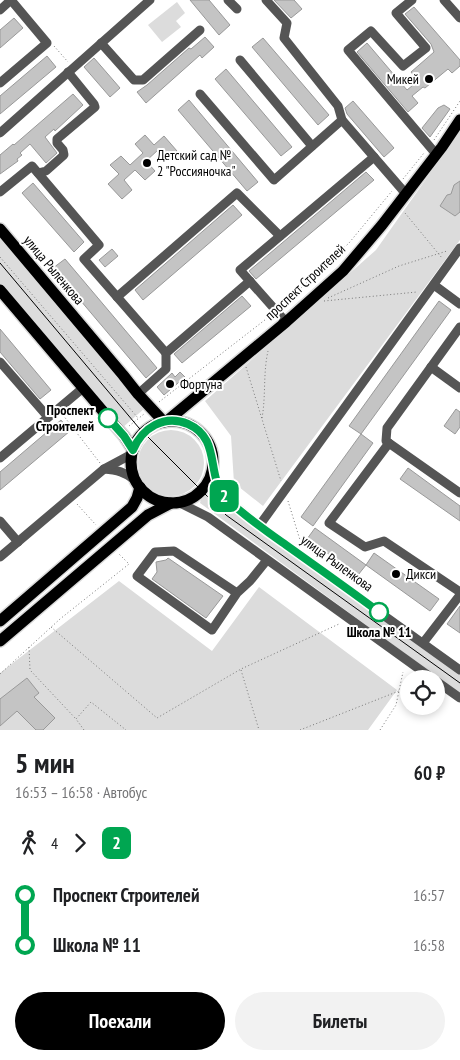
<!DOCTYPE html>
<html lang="ru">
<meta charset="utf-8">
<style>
:root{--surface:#fff;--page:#f2f2f2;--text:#202124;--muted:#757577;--accent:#000}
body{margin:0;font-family:"PT Sans Narrow",sans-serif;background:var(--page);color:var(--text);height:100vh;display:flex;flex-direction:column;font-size:19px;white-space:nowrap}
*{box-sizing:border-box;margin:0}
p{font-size:16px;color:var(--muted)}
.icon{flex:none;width:28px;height:28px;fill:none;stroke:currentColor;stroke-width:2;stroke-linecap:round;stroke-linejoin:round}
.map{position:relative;height:730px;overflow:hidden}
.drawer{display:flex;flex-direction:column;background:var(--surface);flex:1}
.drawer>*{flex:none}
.badge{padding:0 10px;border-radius:8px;font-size:18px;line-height:32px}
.controls{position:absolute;left:400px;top:670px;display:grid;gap:10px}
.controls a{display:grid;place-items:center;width:45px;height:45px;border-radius:50%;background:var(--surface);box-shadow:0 2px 8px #0003;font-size:25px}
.map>.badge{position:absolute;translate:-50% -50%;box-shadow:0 0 0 2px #fff}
.legs{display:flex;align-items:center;gap:8px;height:55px;padding:0 15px;font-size:16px}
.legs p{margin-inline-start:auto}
.summary{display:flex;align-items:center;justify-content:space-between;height:85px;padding:0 15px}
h1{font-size:28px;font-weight:600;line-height:38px}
.primary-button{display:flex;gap:10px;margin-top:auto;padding:10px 15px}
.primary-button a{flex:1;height:58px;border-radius:30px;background:var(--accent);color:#fff;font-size:20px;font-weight:600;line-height:58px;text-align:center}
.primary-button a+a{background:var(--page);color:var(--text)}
ul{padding:0 15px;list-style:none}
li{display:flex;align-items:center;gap:18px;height:50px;font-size:19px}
li i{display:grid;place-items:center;width:8px;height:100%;margin:0 6px;background:currentColor}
li i::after{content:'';width:12px;height:12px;margin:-6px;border:4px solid;border-radius:50%;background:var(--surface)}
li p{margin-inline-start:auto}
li:first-child i{background:linear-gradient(#0000 50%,currentColor 0)}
li:last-child i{background:linear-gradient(currentColor 50%,#0000 0)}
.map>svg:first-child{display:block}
</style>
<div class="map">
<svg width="460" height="730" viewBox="0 0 460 730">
<rect width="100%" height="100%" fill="#fff"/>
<!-- green -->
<g fill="#dcdcdc">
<path d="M177,2l8,11 -9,8 5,6 -19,15 -14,-17z"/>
<path d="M460,131v109l-197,266 -29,-23 -3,-47 -26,-35 171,-151z"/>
<path d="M0,237l145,171 -23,20 -122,-145z"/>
<circle cx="171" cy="463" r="33"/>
<path d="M213,491l9,8 238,172v23l-260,-191 1,-4z"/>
<path d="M119,581l93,70 47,-64 138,103 -29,40h-368v-57z"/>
</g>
<!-- building -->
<g fill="#c4c4c4" stroke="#999">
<path d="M190,0h19l21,25 -11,10z"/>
<path d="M274,0h20l8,9 -11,9z"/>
<path d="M414,7l46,53v6l-8,7 -4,-4 -23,19 -2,-1 -11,9 6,7 -10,9 -51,-60 10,-9 40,47 11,-9 -7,-9 23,-20 -3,-8 -26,-30z"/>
<path d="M14,18l9,10 -23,20v-18z"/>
<path d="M205,37l9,10 -12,11 -2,-3 -54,48 -9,-11 10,-7 42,-37 2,1z"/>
<path d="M263,38l66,77 -11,10 -66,-78z"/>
<path d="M47,56l9,11 -56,47v-18z"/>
<path d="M94,58l26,30 -10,9 -26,-30z"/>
<path d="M226,69l66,78 -11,9 -66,-77z"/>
<path d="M73,94l10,11 -28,26 -1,-2 -9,8 12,16 -11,10 -16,-19 -10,9 2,2 -5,4 1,2 -18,13v-19l13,-11 1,1z"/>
<path d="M189,100l69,82 -11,9 -69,-81z"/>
<path d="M353,101l41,47 -10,9 -37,-43 -2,-6z"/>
<path d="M444,105l6,4 -20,28 -8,-9 16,-20z"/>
<path d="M145,135l9,10 10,-9 13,15 -10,9 -9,-10 -12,11 9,10 -10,9 -10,-10 -11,10 8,10 -10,9 -14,-15 11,-10 -9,-9 11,-9 9,9 13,-12 -8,-9z"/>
<path d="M366,172l8,8 -118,99 -7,-8z"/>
<path d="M460,181v31l-5,4 -15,-10 7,-11 4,-1 3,-9z"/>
<path d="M33,183l51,59 -10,10 -52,-59z"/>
<path d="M233,205l9,10 -99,85 -8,-10z"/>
<path d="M112,249l6,7 -13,11 -6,-7z"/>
<path d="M65,259l92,109 -11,10 -93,-110z"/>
<path d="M242,296l9,10 -69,57 -8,-9z"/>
<path d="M439,301l12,9 -90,124 -12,-8z"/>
<path d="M0,329l51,61 -11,9 -40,-47z"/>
<path d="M180,372l5,5 -21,18 -7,-8 15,-14 3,4z"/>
<path d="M456,409l4,3v15l-5,7 -11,-8z"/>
<path d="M61,420l9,11 -70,59v-18z"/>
<path d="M361,434l12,9 -60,83 -12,-9z"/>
<path d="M408,468l52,38v15l-60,-42z"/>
<path d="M315,528l51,37 -8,10 -51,-36z"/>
<path d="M374,553l65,46 -9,12 -64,-46z"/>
<path d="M168,558l55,38 -17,22 -54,-39 5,-7 -1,-10 10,-2z"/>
<path d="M460,606v27l-13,-9z"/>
<path d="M27,678l12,15 -5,4 21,21 -12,12h-7l-19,-19 -17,15v-27z"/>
</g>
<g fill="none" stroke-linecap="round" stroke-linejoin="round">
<!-- major casing -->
<g stroke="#dbdbdb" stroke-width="14">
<g id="major">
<path d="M0,229l123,146 15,19 26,28"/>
<path d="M0,290l124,146 9,14"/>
<path d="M167,421l119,-99 57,-51 39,-46 60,-78 18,-27"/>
<circle cx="172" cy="462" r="41"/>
<path d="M0,621l132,-114 5,-9 3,-11"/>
<path d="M0,641l148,-126 23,-12"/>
</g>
</g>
<!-- path -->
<g stroke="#777" stroke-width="1" stroke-dasharray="1 2.5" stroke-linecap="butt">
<path d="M54,46l14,16"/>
<path d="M434,140l26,-39"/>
<path d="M403,179l21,-26"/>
<path d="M405,213l37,45"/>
<path d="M0,257l138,161"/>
<path d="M328,298l71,-32 48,-15"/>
<path d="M324,301l93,-9"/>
<path d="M283,305l66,-62 43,-52"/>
<path d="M246,367l35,114"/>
<path d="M159,402l111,-86"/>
<path d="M63,415l37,48"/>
<path d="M262,418c4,-22 1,-45 6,-67"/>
<path d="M129,426l15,-12"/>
<path d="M288,501l12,39"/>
<path d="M77,504l19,21"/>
<path d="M51,627l106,91 84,-49 98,-45"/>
<path d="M29,647l1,23 46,49"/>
<path d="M241,670l18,60"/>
<path d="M0,674l60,-55 69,-55 -11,-11"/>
<path d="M84,730l-8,-11 15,-17 35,28"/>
<path d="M300,730l99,-39"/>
<path d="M380,730l16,-25 7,-33"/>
</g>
<!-- minor -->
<g stroke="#555" stroke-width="9">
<path d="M228,0l9,9"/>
<path d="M266,0l21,23 -3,15 54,68 4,14"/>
<path d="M412,0l-16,13 30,35 -23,18 -32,-35 -23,19 88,104"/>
<path d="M444,0l16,18"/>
<path d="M0,10l11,-10"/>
<path d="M101,43l33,37h9l57,-50"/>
<path d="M240,60l72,86"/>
<path d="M0,83l47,-40 -36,-43"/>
<path d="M200,94l74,86 68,-60 32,37 -134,113 46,52"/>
<path d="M0,133l150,-133"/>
<path d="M374,157l32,37"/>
<path d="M38,173l8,-2 18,-16 -1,-5 -6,-7v-4l38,-32 -1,-3 -26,-32"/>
<path d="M0,192l32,-26 67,79 -15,14 82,94"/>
<path d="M434,285l26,19"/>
<path d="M117,297l120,-104 43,43"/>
<path d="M460,327l-73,101 -1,13 74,52"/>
<path d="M0,362l48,55"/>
<path d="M431,367l29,21"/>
<path d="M138,394l28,-25v-16l84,-72"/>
<path d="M389,443l-60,80 36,24 19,-6 76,51"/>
<path d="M0,458l83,-70"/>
<path d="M212,468l5,14 8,15 34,29 201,144"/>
<path d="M104,469c13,1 21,3 31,11"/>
<path d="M178,502l30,15 225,162"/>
<path d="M0,521l18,21"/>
<path d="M259,526l201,-278"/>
<path d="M0,557l104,-88 28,-15"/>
<path d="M237,593l-63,-42 -19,1 -18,24 75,54 25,-37 13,-12 17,-21"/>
<path d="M423,643l37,-48"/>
<path d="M436,681l24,17"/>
</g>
<!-- major -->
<use href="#major" stroke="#000" stroke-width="11"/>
<!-- tram -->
<path stroke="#000" stroke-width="1" d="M0,263l139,165 87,87 234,168"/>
</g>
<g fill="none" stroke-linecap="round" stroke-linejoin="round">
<!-- line-1 casing -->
<g stroke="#fff" stroke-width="11">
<path id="line-1" d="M108,418l16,18 9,14c9,-22 31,-36 55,-26 34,15 17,51 38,74 18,18 40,33 60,47 31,22 62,44 93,67"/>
</g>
<!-- line-1 -->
<use href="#line-1" stroke="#00a651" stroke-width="8"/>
</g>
<!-- markers -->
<g fill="#000" stroke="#fff" stroke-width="2">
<circle cx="429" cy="79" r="5"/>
<circle cx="147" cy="163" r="5"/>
<circle cx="170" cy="384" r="5"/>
<circle cx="396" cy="574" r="5"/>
</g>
<g fill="#fff" stroke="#00a651" stroke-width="2.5">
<circle cx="108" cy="418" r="9"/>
<circle cx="379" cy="612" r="9"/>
</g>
<g text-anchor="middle" stroke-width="4" stroke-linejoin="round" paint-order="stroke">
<!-- poi labels -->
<g font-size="14" fill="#000" stroke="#fff" text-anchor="start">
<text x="419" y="84" text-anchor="end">Микей</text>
<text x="157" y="160">Детский сад №<tspan x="157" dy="16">2 "Россияночка"</tspan></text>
<text x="180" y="389">Фортуна</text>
<text x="406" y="579">Дикси</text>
</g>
<!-- street labels -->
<g font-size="14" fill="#000" stroke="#fff">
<text transform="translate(54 270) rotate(50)" y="5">улица Рыленкова</text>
<text transform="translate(305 282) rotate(-43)" y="5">проспект Строителей</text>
<text transform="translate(337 563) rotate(36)" y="5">улица Рыленкова</text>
</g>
<!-- stop labels -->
<g font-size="14" font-weight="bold" fill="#000" stroke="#fff" text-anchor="end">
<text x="94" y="415">Проспект<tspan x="94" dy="16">Строителей</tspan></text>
<text x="379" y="637" text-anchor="middle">Школа № 11</text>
</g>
</g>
</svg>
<div class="controls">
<a><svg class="icon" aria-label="locate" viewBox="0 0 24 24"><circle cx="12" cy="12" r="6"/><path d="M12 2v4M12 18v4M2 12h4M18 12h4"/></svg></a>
</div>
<b class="badge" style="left:224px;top:496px;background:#00a651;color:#fff">2</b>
</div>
<section class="drawer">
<div class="summary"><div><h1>5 мин</h1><p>16:53 – 16:58 · Автобус</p></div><b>60 ₽</b></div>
<div class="legs"><svg class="icon" aria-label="walk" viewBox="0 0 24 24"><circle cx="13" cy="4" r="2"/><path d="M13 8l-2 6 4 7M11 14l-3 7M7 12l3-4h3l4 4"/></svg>4<svg class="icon" aria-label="forward" viewBox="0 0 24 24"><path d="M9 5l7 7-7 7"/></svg><b class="badge" style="background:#00a651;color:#fff">2</b></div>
<ul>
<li><i style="color:#00a651"></i><b>Проспект Строителей</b><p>16:57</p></li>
<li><i style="color:#00a651"></i><b>Школа № 11</b><p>16:58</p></li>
</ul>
<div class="primary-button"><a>Поехали</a><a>Билеты</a></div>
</section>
